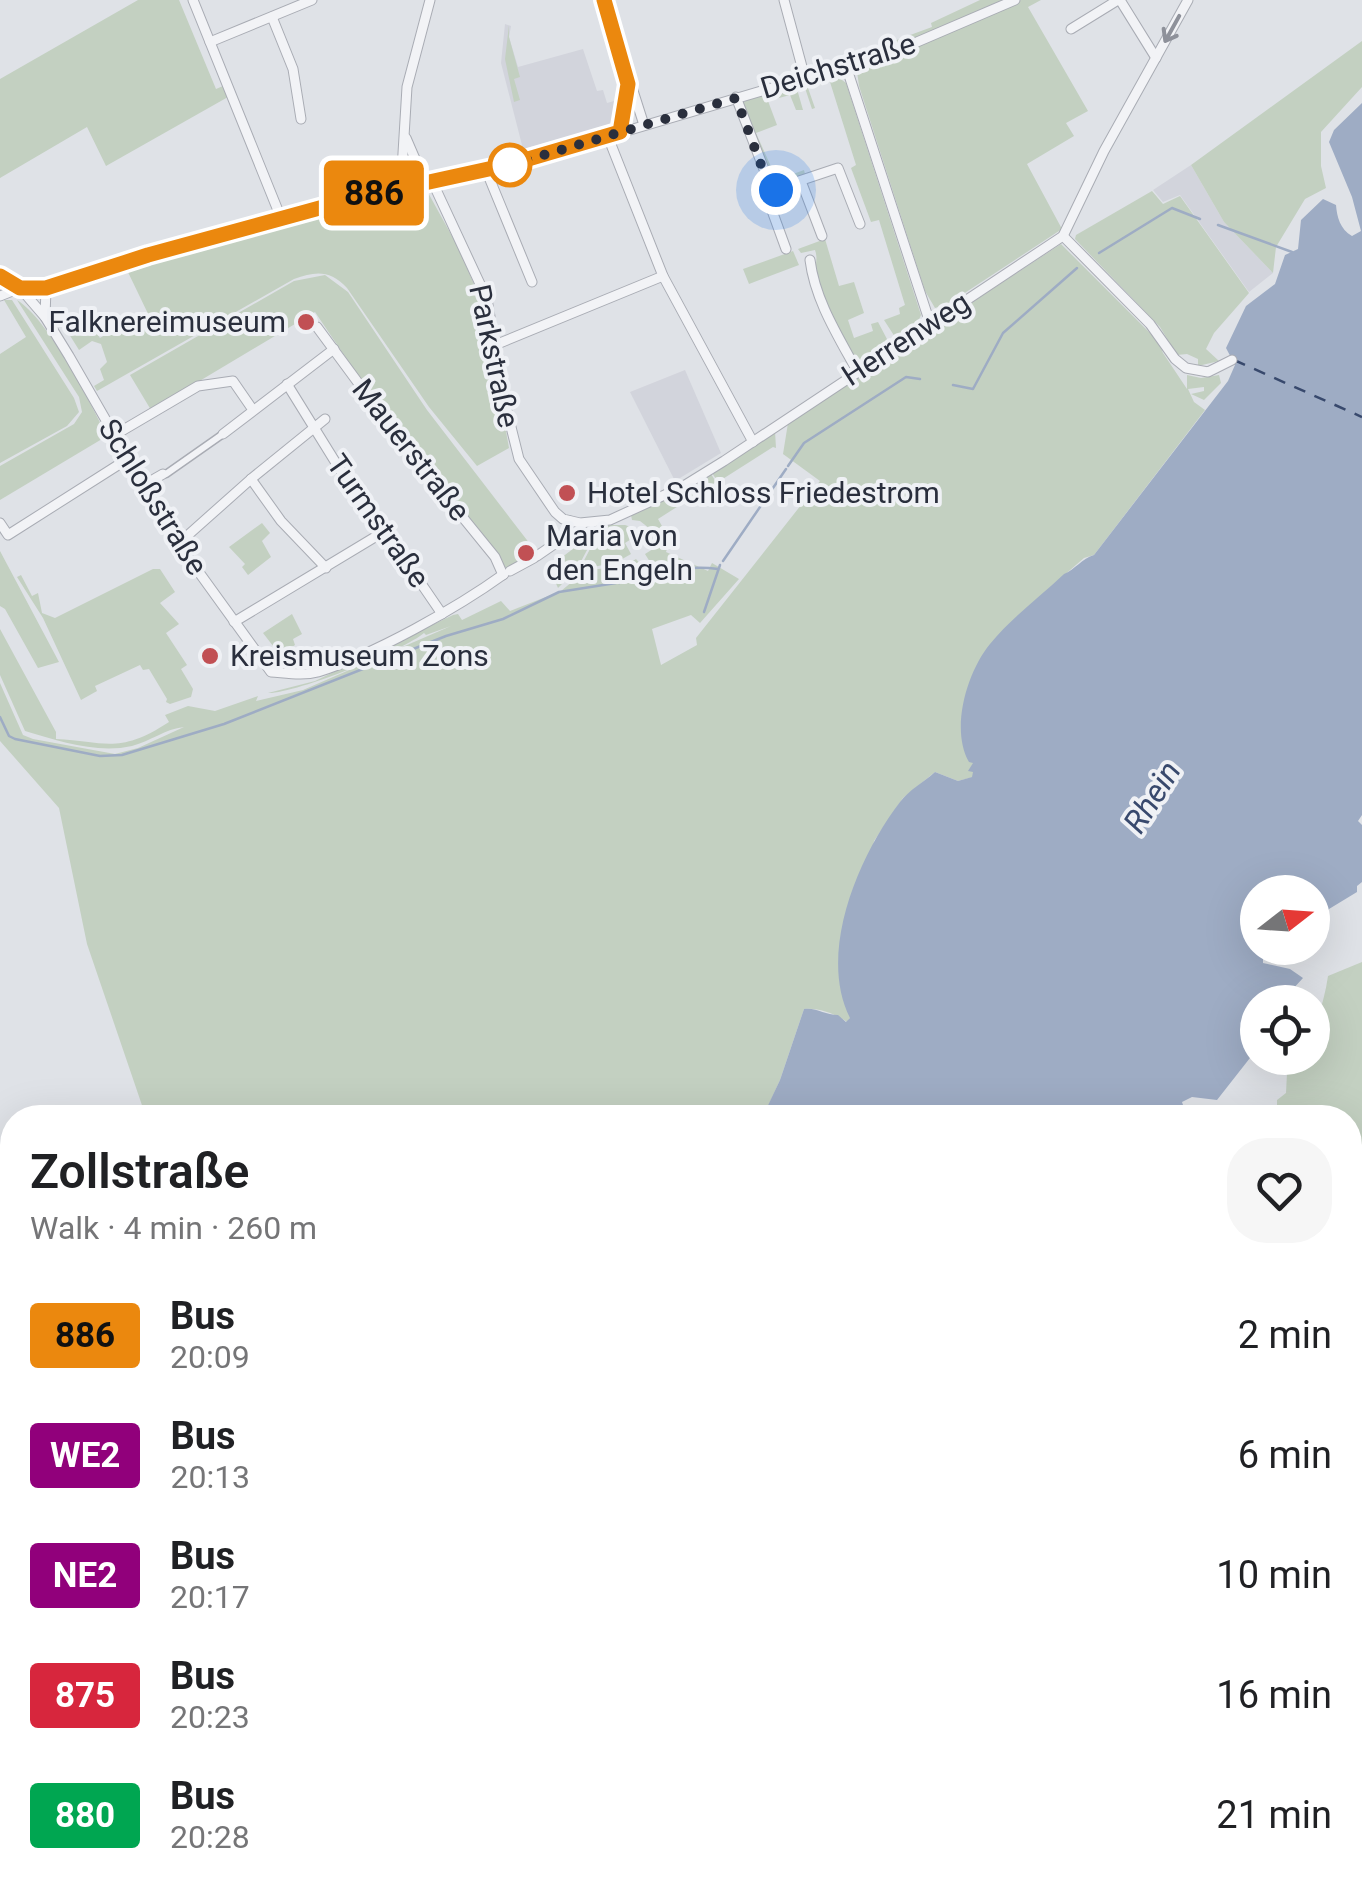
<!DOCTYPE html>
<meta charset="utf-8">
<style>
:root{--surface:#fff;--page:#f6f6f6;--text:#202124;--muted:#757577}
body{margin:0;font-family:Roboto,sans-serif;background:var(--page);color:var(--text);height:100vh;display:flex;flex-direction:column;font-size:38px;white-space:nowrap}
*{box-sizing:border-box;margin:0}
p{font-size:32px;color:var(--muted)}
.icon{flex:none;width:55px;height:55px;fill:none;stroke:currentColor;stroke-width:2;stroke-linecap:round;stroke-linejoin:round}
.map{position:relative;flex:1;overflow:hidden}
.sheet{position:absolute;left:0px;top:1105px;width:1362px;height:792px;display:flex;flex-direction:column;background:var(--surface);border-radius:40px 40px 0 0;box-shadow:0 10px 40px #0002}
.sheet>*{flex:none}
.badge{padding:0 20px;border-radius:8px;font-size:35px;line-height:65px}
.needle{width:65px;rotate:73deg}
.tools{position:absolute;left:1240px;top:875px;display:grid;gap:20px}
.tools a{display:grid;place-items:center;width:90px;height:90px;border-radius:50%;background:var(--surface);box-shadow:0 10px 40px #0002;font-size:50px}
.you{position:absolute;width:50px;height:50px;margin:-25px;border:8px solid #fff;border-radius:50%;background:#1a73e8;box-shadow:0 0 0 15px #1a73e833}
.map>.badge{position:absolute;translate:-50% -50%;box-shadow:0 0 0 5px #fff}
.round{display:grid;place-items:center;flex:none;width:105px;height:105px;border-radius:40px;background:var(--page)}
.summary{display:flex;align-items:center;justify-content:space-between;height:170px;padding:0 30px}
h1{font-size:48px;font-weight:600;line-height:75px}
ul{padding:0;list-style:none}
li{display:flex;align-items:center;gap:30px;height:120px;padding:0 30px}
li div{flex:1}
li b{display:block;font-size:38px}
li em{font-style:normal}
li .badge{min-width:110px;font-weight:700;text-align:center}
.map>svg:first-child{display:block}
</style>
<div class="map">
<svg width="1362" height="1897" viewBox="0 0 1362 1897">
<rect width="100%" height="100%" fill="#dfe2e7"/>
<!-- built -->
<g fill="#d2d4dc">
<path d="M505,24l6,2 -2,11 9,30 65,-18 14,42 6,-1 4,13 7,-2 4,17 -4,7 -57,18 -1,-3 -33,9 -22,-86z"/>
<path d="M1191,165l33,57 49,51 -24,19 -69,-97 -17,7 -10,-12z"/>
<path d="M685,370l36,83 -46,28 -45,-89z"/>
</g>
<!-- green -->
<g fill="#c3d0c1">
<path d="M138,0h41l37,89 7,-3 5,11 -122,69 -19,-39 -87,51v-99z"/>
<path d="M980,0h26l-66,30 -59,20 2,-5 49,-18 -1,-4z"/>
<path d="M1021,0h20l-13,7 60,104 -22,12 8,13 -47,28 35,65 -114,75 -13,4 -10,-17 -66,-205 -2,-15 10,-9 76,-27z"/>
<path d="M509,25v12l11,40 -6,2 6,21 -6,2 -9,-43z"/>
<path d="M1362,41v46l-41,45v34l5,22 -21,11 -29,48 -3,26 -49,-51 -33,-57z"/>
<path d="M834,74l12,9 75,232 -4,9 -22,13 -11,-17 16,-6 -1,-6 6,-3 -26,-85 -8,2 -20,-54 5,-3 -26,-83 -22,6 7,20 -3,1 -7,-21 4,-7z"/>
<path d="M789,86l8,3 6,21h-7l-6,-15 -22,6 9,24 -21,8 21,47 27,-10 1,4 -26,10 -6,-4 -30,-78z"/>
<path d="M426,189l32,58 25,58 26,143 -32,18 -48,-59 -82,-119c-17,-18 -31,-17 -53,-9l-197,112 -3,-5 10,-6 -4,-11 7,-7 -6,-18 -9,-3 -13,9 -10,-16 10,-5 14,-1 7,10 32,-20 6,11 14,-7 -26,-54 150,-44z"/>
<path d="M1152,191l11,13 17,-8 69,97 -35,40 -8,16 13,12 -21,5v-7l-11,-5 -10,1 -17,-28 -85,-88 1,-4z"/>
<path d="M825,239l14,47 15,-4 10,31 -16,7 6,18 19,-7 -2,-7 7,-2 10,19 -1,4 -27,17 -5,-1c-15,-26 -29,-52 -39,-80 -3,-11 3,-20 -1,-31l-14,3 -3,-4z"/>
<path d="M1061,244l98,98 4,11 24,36v-14l14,3 18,-3 2,8 -17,17 -13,-6 13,-3v-4l-16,2 6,13 11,8 -111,145 -10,3 -38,33 -73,171v15l-15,4 -23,-9 -32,26 -29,43 -24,177 -3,4c-10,-8 -30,-15 -43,-13l-24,71 -17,37h-617l-59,-173 -28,-136 -59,-67v-58l23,52 10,4 82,15 23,-6 46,-21c-19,2 -33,14 -52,19 -35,8 -73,-5 -107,-15l-25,-56v-46l56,103v7c51,3 64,15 113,-17l-4,-7 23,-9 27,5 43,-15 -2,5 47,-11 148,-64 -25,9 -2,-2c-18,16 -129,61 -156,60l47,-12 138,-66 5,-1 4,6 39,-19 9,10 51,-20 24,-20 41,-6 10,-6 6,7 8,-4 -5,-8 19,-12 5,1 -3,9 42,19 4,-8 27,16 -39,44 -9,-8 -39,14 9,36 36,-20 -1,-7 124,-157 -37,-27 5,-31z"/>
<path d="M793,251l6,14 -50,19 -6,-15z"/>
<path d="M325,275l23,17 79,118 103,134 -13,8 -1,7 5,1 -15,8 -137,-176 -54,-80 -164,98 -21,-35 164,-94z"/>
<path d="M4,300h8l62,98 5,14 -12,14 -67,37v-109l26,-17z"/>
<path d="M17,300c32,20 73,102 90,136l-107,64v-34l74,-42 8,-12 -3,-15z"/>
<path d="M775,431l1,17 -3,-1 -55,35 -6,-9z"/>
<path d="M711,474l5,8 -58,37 4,7 -8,6 -14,-11 -8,-1 -1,-5z"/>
<path d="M262,523l8,10 -8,8 9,16 -23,18 -6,-8 3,-3 -16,-17z"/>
<path d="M611,525h14l18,6 1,6 -5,3 -3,-4 -11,7 6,11 -14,8 -38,8 22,-42z"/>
<path d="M589,528h5l2,5 -19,36 -19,19 -7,-16 2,-8 33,-25z"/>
<path d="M0,551l59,111 -21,6 -33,-59 -5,-3z"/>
<path d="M153,569h7l15,23 -15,11 19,21 -13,9 21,32 -6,4 12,20 -2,8 -21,7 -4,-2 1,-3 -18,-30 -6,1 -3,-5 -45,21 2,5 -16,9 -38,-82 -26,-41 4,-2 11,21 6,-3 4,20 13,5z"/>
<path d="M292,614l10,20 -9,5 2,6 -15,10 -17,-22z"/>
<path d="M1362,962v935h-382l2,-12h368v-767l-96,-1 -5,-8 2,-3h26v-6l9,-7 1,-20 9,-6 6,-9h10c0,-30 12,-52 16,-82z"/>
<path d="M12,1634v251h450l7,12h-469v-244z"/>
</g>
<!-- water -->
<g fill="#9eacc4">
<path d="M1362,103v712l-4,6 4,4v57l-5,4v6l-28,17 -16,25 -1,-42h-54v56h42c-12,8 -27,1 -37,10v5l27,6 13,9 -22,24h-23l-1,47 -40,51 -25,-3 -10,5 2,6 35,9 -457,1 18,-38 24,-71c12,-2 21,6 34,6l8,7 4,-4c-33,-65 9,-163 50,-216 9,-12 24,-20 35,-30l23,9 14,-4 1,-5 -5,-1 5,-8 -4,-1c-19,-33 -2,-90 21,-118 21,-26 50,-47 74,-70 12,-5 17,-15 30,-19l134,-174 7,-16 -9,-17 20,-42 29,-22 10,-29 13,-6 3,-29 22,-21 13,6c1,12 4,24 16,31l9,-5 -9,-34 -23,-55 5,-12z"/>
<path d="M462,1885h505l-9,12h-490l-5,-4z"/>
</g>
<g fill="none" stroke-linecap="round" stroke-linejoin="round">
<!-- stream -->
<g stroke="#9eacc4" stroke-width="2.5">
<path d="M1218,225l74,27"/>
<path d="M1099,253l73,-45 28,11"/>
<path d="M953,385l20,4 30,-56 74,-65"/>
<path d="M788,466l16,-23 102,-66 14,2"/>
<path d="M723,561l63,-92"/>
<path d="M629,581c33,-7 55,-17 89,-12"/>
<path d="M619,583l7,-2"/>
<path d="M704,612l16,-47"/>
<path d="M0,717l9,19 6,3 85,17 22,-1 102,-31 222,-88 57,-17 56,-27 57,-9"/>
</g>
<!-- ferry -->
<path stroke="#38496d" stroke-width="2.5" stroke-dasharray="12 10" stroke-linecap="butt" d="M1234,360l128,57"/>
<!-- pedestrian casing -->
<g stroke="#a9acb4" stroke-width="9">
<path id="pedestrian" d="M166,474l57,-40"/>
</g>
<!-- minor casing -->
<g stroke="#a9acb4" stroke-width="11">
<g id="minor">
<path d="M193,0l88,218"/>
<path d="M604,0l40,125"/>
<path d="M784,0l21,78"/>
<path d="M1120,0l36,58"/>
<path d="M272,17l21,52 8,50"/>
<path d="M1071,29l47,-29"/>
<path d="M210,42l102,-42"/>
<path d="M846,66l84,257"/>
<path d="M736,97l36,93 66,-22 22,56"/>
<path d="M620,133l8,-47"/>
<path d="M608,137l55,139 90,166"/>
<path d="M406,138l19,44"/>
<path d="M486,170l46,112"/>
<path d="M432,181l55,118 17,100 15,60 36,53 8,7 17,4 30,-3 72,-33 42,-26 339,-225 41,-85 84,-151"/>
<path d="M801,181l21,55"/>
<path d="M401,186l6,-99 23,-87"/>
<path d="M772,190l-5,7 19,52"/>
<path d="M1063,236l87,88 25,35 11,9 22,4 24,-12"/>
<path d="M810,260c5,40 28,76 47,111"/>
<path d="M20,288h26l102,-33 238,-66 156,-33 304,-90 71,-24 98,-42"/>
<path d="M20,288l25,29 24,39 103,179 99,137c15,1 32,4 47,0 55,-17 139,-64 186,-98"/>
<path d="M0,296l20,-8"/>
<path d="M45,317l1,-29"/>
<path d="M317,327l87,118 91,112 8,18"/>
<path d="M495,345l168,-69"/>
<path d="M287,384l93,150 36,42 26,38"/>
<path d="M223,434l111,-85"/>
<path d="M113,436l85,-50 35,-5 20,29"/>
<path d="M251,479l30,42 45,47"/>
<path d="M142,486l21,-12"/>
<path d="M0,523l8,12 118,-75"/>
<path d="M178,544l73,-65 74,-60"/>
<path d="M537,556l29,-20 4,-15"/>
<path d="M510,571l24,-13"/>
<path d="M234,622l146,-88"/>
</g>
</g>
<!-- tertiary casing -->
<g stroke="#a9acb4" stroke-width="14">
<path id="tertiary" d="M0,276l20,12"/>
</g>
<!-- pedestrian -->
<use href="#pedestrian" stroke="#f2f3f6" stroke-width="6"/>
<!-- minor -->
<use href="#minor" stroke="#f2f3f6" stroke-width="9"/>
<!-- tertiary -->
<use href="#tertiary" stroke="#f2f3f6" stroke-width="11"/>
</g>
<!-- one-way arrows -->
<defs><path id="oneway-shaft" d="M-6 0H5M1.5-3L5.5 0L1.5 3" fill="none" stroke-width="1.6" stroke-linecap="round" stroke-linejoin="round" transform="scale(2.5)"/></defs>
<use stroke="#8e919a" href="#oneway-shaft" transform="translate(1172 29) rotate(119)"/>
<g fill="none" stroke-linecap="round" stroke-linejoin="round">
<!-- line casing -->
<g stroke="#fff" stroke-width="22">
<path id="line" d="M0,276l20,12h26l102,-33 208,-57 155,-34 109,-32 8,-48 -24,-84"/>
</g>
<!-- line -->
<use href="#line" stroke="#eb880e" stroke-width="15"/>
<!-- walk -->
<path stroke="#2a2f3d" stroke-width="10" stroke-dasharray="0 18" d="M510,165l226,-67 33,88 7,4"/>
</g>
<!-- markers -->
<circle fill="#fff" stroke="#eb880e" stroke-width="5" cx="510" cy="165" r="20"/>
<g fill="#c15054" stroke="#eff1f5" stroke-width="4">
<circle cx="306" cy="322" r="10"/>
<circle cx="567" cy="493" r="10"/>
<circle cx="526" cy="553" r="10"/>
<circle cx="210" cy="656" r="10"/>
</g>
<g text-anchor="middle" stroke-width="8" stroke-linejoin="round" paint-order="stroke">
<!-- street labels -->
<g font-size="30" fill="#2a2f3d" stroke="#eff1f5">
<text transform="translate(838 66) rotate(-17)" y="10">Deichstraße</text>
<text transform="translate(906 339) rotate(-33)" y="10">Herrenweg</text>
<text transform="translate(494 356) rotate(78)" y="10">Parkstraße</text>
<text transform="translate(411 450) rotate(52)" y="10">Mauerstraße</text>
<text transform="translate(153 497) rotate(58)" y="10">Schloßstraße</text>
<text transform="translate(378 521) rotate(55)" y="10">Turmstraße</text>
</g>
<!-- poi labels -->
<g font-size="30" fill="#2a2f3d" stroke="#eff1f5" text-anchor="start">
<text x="286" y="332" text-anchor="end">Falknereimuseum</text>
<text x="587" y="503">Hotel Schloss Friedestrom</text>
<text x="546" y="546">Maria von<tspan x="546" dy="34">den Engeln</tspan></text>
<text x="230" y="666">Kreismuseum Zons</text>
</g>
<!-- water labels -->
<g font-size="32" font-style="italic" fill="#38496d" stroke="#eff1f5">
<text transform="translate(1152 797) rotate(-58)" y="11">Rhein</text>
</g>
</g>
</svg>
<div class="tools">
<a><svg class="needle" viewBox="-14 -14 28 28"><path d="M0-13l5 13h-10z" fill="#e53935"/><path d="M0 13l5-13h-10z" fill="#757577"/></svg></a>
<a><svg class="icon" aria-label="locate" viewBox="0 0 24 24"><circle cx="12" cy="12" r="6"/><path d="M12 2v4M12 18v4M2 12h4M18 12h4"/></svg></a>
</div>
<div class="you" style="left:776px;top:190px"></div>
<b class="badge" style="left:374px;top:193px;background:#eb880e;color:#111">886</b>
<section class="sheet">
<div class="summary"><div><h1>Zollstraße</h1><p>Walk · 4 min · 260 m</p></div><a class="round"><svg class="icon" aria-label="heart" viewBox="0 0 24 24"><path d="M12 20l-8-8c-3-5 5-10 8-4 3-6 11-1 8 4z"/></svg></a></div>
<ul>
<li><span class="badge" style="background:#eb880e;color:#111">886</span><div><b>Bus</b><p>20:09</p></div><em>2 min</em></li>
<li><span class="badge" style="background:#91007b;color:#fff">WE2</span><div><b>Bus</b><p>20:13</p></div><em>6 min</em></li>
<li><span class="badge" style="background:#91007b;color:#fff">NE2</span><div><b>Bus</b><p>20:17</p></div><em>10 min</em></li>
<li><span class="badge" style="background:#d7263d;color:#fff">875</span><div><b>Bus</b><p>20:23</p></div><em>16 min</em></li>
<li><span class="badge" style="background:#00a651;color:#fff">880</span><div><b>Bus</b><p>20:28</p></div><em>21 min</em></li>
</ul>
</section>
</div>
